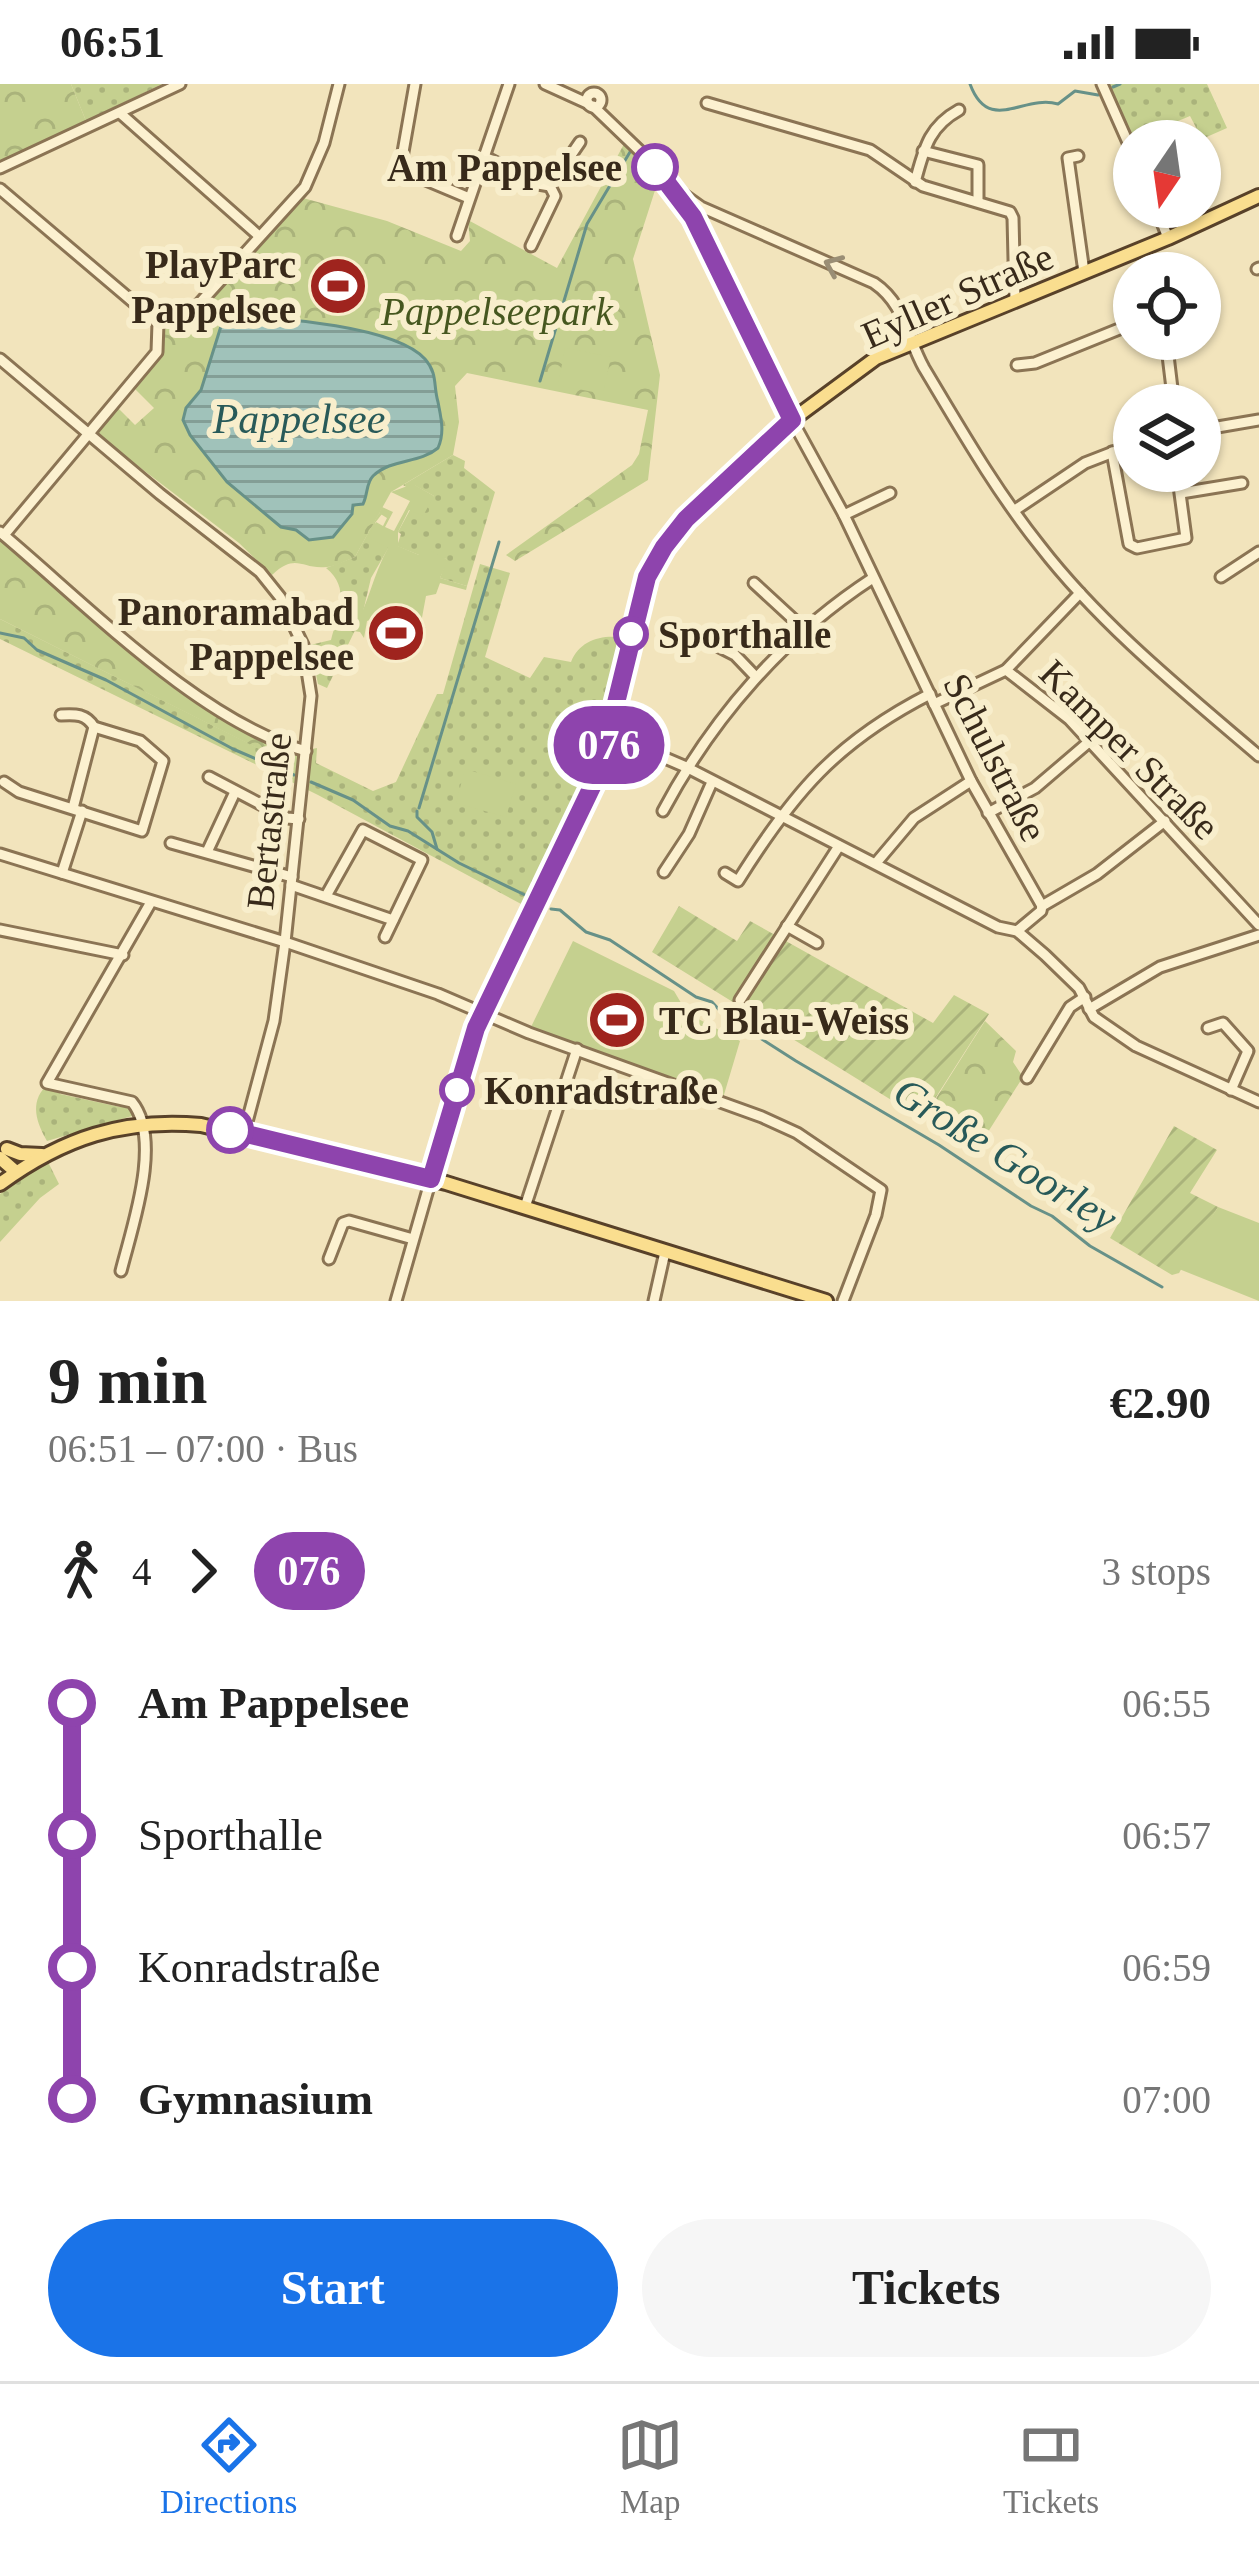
<!DOCTYPE html>
<meta charset="utf-8">
<style>
:root{--surface:#fff;--page:#f6f6f6;--text:#222;--muted:#767676;--line:#e0e0e0;--accent:#1a73e8}
body{margin:0;font-family:"Times New Roman",serif;background:var(--page);color:var(--text);height:100vh;display:flex;flex-direction:column;font-size:45px;white-space:nowrap}
*{box-sizing:border-box;margin:0}
p{font-size:39px;color:var(--muted)}
.icon{flex:none;width:66px;height:66px;fill:none;stroke:currentColor;stroke-width:2;stroke-linecap:round;stroke-linejoin:round}
.map{position:relative;height:1217px;overflow:hidden}
.drawer{display:flex;flex-direction:column;background:var(--surface);flex:1}
.drawer>*{flex:none}
.badge{padding:0 24px;border-radius:39px;font-size:42px;line-height:78px}
.needle{width:78px;rotate:193deg}
.tools{position:absolute;left:1113px;top:36px;display:grid;gap:24px}
.tools a{display:grid;place-items:center;width:108px;height:108px;border-radius:50%;background:var(--surface);box-shadow:0 3px 9px #0004;font-size:60px}
.map>.badge{position:absolute;translate:-50% -50%;box-shadow:0 0 0 6px #fff}
.legs{display:flex;align-items:center;gap:18px;height:132px;padding:0 48px;font-size:39px}
.legs p{margin-inline-start:auto}
.summary{display:flex;align-items:center;justify-content:space-between;height:204px;padding:0 48px}
h1{font-size:66px;font-weight:700;line-height:90px}
.cta{display:flex;gap:24px;margin-top:auto;padding:24px 48px}
.cta a{flex:1;height:138px;border-radius:72px;background:var(--accent);color:#fff;font-size:48px;font-weight:700;line-height:138px;text-align:center}
.cta a+a{background:var(--page);color:var(--text)}
ul{padding:0 48px;list-style:none}
li{display:flex;align-items:center;gap:42px;height:132px;font-size:45px}
li i{display:grid;place-items:center;width:18px;height:100%;margin:0 15px;background:currentColor}
li i::after{content:'';width:30px;height:30px;margin:-15px;border:9px solid;border-radius:50%;background:var(--surface)}
li p{margin-inline-start:auto}
li:first-child i{background:linear-gradient(#0000 50%,currentColor 0)}
li:last-child i{background:linear-gradient(currentColor 50%,#0000 0)}
.status{display:flex;justify-content:space-between;align-items:center;height:84px;padding:0 60px;background:var(--surface);direction:ltr}
.status svg{height:33px;fill:currentColor}
.dock{display:flex;justify-content:space-around;align-items:center;height:168px;border-top:3px solid var(--line);background:var(--surface);font-size:33px;color:var(--muted)}
.dock a{display:grid;justify-items:center;gap:6px}
.dock .active{color:var(--accent)}
.map>svg:first-child{display:block}
</style>
<div class="status"><b>06:51</b><svg viewBox="0 0 49 12"><path d="M0 12V9h3v3zM5 12V6h3v6zM10 12V3h3v9zM15 12V0h3v12zM26 1h20v11H26zM47 4h2v5h-2z"/></svg></div>
<div class="map">
<svg width="1259" height="1217" viewBox="0 0 1259 1217">
<defs>
<pattern id="grass-dots" width="8" height="8" patternUnits="userSpaceOnUse" patternTransform="scale(3)"><rect width="8" height="8" fill="#c5d08f"/><path d="M2 2h.1M6 6h.1" fill="none" stroke="#aab37b" stroke-width="1.8" stroke-linecap="round"/></pattern>
<pattern id="forest-crowns" width="20" height="18" patternUnits="userSpaceOnUse" patternTransform="scale(3)"><rect width="20" height="18" fill="#c5d08f"/><path d="M2 6a3 3 0 1 1 6 0M12 15a3 3 0 1 1 6 0" fill="none" stroke="#aab37b"/></pattern>
<pattern id="garden-furrows" width="10" height="10" patternUnits="userSpaceOnUse" patternTransform="scale(3)"><rect width="10" height="10" fill="#c5d08f"/><path d="M-1 1l2-2M0 10L10 0M9 11l2-2" fill="none" stroke="#aab37b"/></pattern>
<pattern id="water-rules" width="6" height="5" patternUnits="userSpaceOnUse" patternTransform="scale(3)"><rect width="6" height="5" fill="#a0c2ba"/><path d="M0 2.5h6" fill="none" stroke="#839e96"/></pattern>
</defs>
<rect width="100%" height="100%" fill="#f2e4bc"/>
<!-- grass -->
<g fill="url(#grass-dots)">
<path d="M71,0h91l-76,37z"/>
<path d="M1102,0h105l20,44 -25,11 -12,-23 -62,26z"/>
<path d="M453,371l12,6 -1,7 31,24 -28,94 -27,-8 7,-19 -28,-4 -22,-9 4,-12 -3,-2 12,-22 24,-14 -20,-11 -6,3 -5,-3z"/>
<path d="M379,429l3,1 -7,9 14,24 -18,31 -9,38 -35,72 -9,-4 -8,-39 21,-5c7,-27 20,-52 -5,-72l29,-11z"/>
<path d="M480,480l30,9 -25,84 45,21 14,-21 27,5c8,-20 27,-27 48,-25l-29,130 -67,138 -205,-110 -318,-156v-20l308,154 4,-24 5,-1 -1,15 57,28 23,-9 41,-88h6z"/>
<path d="M46,1002l14,3v5l60,13 2,-5 13,8 -3,6 -85,25c-10,-18 -18,-38 -1,-55z"/>
<path d="M48,1078l11,22 -19,14 -40,44v-48z"/>
</g>
<!-- forest -->
<g fill="url(#forest-crowns)">
<path d="M0,0h71l15,37 -86,41z"/>
<path d="M624,60l34,37 -25,78 27,116 -12,105 -133,81 -9,-6 126,-90 7,-11 9,-44 -181,-37 -12,13 4,36 -6,33 -62,37 -36,65c-8,3 -19,9 -28,10 -26,3 -30,-15 -55,8l-33,-32 -143,-109 22,-26 17,17 19,-17 -19,-19 27,-41 1,-21 26,-10 114,-119 84,23 74,30 9,-10 -2,-21 89,48z"/>
<path d="M0,456c95,79 190,158 299,217l-2,11 -297,-149z"/>
<path d="M985,937l31,30 -3,11 10,15 -35,55 -53,-32z"/>
</g>
<!-- garden -->
<g fill="url(#garden-furrows)">
<path d="M679,822l58,35 13,-20 183,102 21,-28 35,19 -67,105 -270,-167z"/>
<path d="M1174,1042l43,24 -27,43 28,14 -39,66 -7,2 -62,-37z"/>
</g>
<!-- pitch -->
<g fill="#c5d08f">
<path d="M565,264l46,9 -8,37 -45,-9z"/>
<path d="M413,400l21,12 -11,20 -14,-6 -11,22v14l21,9 7,-7 22,12 -8,18 27,8 -1,4 -26,-7 -4,11 -10,2 -5,27 5,5 -47,-11 -12,4 -3,17 -4,-6 -7,-1c15,-26 20,-56 35,-83l-20,-10 8,-16 7,4 4,-8 -8,-5 3,-6 11,5 -8,15 9,4 16,-30 -19,-9z"/>
<path d="M465,685l51,15 -10,33 -50,-14z"/>
<path d="M573,857l101,50 13,22 53,28 -17,57 -192,-71z"/>
<path d="M1218,1123l41,16v78l-80,-32z"/>
</g>
<!-- water -->
<path fill="url(#water-rules)" stroke="#679188" stroke-width="3" d="M235,234c44,-2 161,9 190,41 13,15 8,26 13,43 3,16 7,30 0,46 -19,16 -46,10 -65,28 -7,7 -5,18 -10,28l-10,1 -1,9 -19,23 -24,3 -13,-10 -15,-3 -54,-45 -37,-47 -7,-15 3,-12 15,-18 21,-67z"/>
<g fill="none" stroke-linecap="round" stroke-linejoin="round">
<!-- stream -->
<g stroke="#679188" stroke-width="3">
<path d="M970,0c19,51 53,10 88,20l17,-13 23,4"/>
<path d="M1113,3l7,-3"/>
<path d="M540,297l47,-157 43,-72"/>
<path d="M0,549l24,5 13,12 69,30 127,69 61,26"/>
<path d="M311,698l42,18 37,26 18,5 51,32 66,32"/>
<path d="M419,724l80,-266"/>
<path d="M417,727v6l15,15 5,17"/>
<path d="M551,825l9,1 26,22 24,8 86,57 16,5 12,13 72,46 143,84 92,61 21,10 38,30 72,41"/>
</g>
<!-- minor casing -->
<g stroke="#8b7454" stroke-width="15">
<g id="minor">
<path d="M415,0l-15,85 69,29"/>
<path d="M545,0l44,20"/>
<path d="M1102,0l32,72"/>
<circle cx="594" cy="16" r="7"/>
<path d="M707,19l163,47 53,36 87,26 3,6 2,82"/>
<path d="M593,22l51,49 49,62 99,203 52,95 127,266 71,125"/>
<path d="M120,29l139,123"/>
<path d="M923,67l55,14v36"/>
<path d="M483,72l55,28 12,2 30,-44"/>
<path d="M1078,72l-10,2 16,114"/>
<path d="M0,84l180,-84"/>
<path d="M915,98c9,-32 13,-55 44,-72"/>
<path d="M0,105l158,134"/>
<path d="M680,108l21,15 173,76c31,21 33,55 50,85 36,60 72,123 116,178 61,79 143,145 219,210"/>
<path d="M1156,123l12,31"/>
<path d="M457,152l52,-152"/>
<path d="M531,162l24,-50 -5,-10"/>
<path d="M1257,185l2,-1"/>
<path d="M1166,255l8,66"/>
<path d="M0,275l160,135 100,78 20,25 23,48 8,51 -26,246 -11,79 -30,112"/>
<path d="M1017,281l18,-2 99,-40"/>
<path d="M1200,346l59,-10"/>
<path d="M1112,368l17,92 8,4 49,-10 -9,-67"/>
<path d="M1181,409l61,-10"/>
<path d="M1015,426l70,-47 49,-19"/>
<path d="M844,431l46,-22"/>
<path d="M0,448c84,70 200,190 306,219"/>
<path d="M4,451l153,-183 1,-29 31,-8 116,-128 19,-44 15,-59"/>
<path d="M1221,493l38,-25"/>
<path d="M754,499l51,47"/>
<path d="M700,553l35,18 21,22"/>
<path d="M1006,586l63,49 190,206"/>
<path d="M934,620l72,-34 74,-77"/>
<path d="M61,631c15,-1 25,-1 33,12l-21,81"/>
<path d="M611,651l75,32 312,160 19,4 28,24 34,33 15,29 42,29 123,56"/>
<path d="M209,693l78,41 12,1"/>
<path d="M4,698l15,10 123,39 21,-70 -23,-20 -46,-14"/>
<path d="M663,727c50,-94 121,-175 210,-233"/>
<path d="M988,729l47,-25 55,-47"/>
<path d="M171,759l121,34"/>
<path d="M207,768l28,-60"/>
<path d="M0,770l285,88 153,52 91,39 233,84 35,16 84,57 -5,25 -33,86"/>
<path d="M876,779l38,-45 57,-37"/>
<path d="M664,788l25,-38 23,-52"/>
<path d="M62,789l20,-62"/>
<path d="M725,789l13,8c55,-88 98,-139 192,-187"/>
<path d="M291,801l102,35"/>
<path d="M326,812l37,-66 59,30 -37,77"/>
<path d="M787,842l30,17"/>
<path d="M0,846l123,25"/>
<path d="M1017,847l24,-20 1,-5 55,-32 68,-53"/>
<path d="M740,916l99,-154"/>
<path d="M1089,925l71,-42 99,-32"/>
<path d="M1208,944l15,-5 25,28 -17,39"/>
<path d="M1027,994l43,-71 15,-10"/>
<path d="M525,1123l52,-158"/>
<path d="M329,1175l14,-36 6,-2 64,18"/>
<path d="M121,1187c11,-44 42,-131 11,-169l-85,-19 104,-181"/>
<path d="M396,1217l35,-122"/>
<path d="M654,1217l11,-49"/>
</g>
</g>
<!-- major casing -->
<g stroke="#584129" stroke-width="18">
<g id="major">
<path d="M7,1065l13,5 22,1"/>
<path d="M0,1074l16,14"/>
<path d="M431,1095l45,-151 123,-256 48,-195 17,-31 21,-27 107,-99 84,-62 292,-120 91,-42"/>
<path d="M0,1100c63,-46 123,-66 201,-59l245,58 380,118"/>
</g>
</g>
<!-- minor -->
<use href="#minor" stroke="#fcf1d0" stroke-width="9"/>
<!-- major -->
<use href="#major" stroke="#fade8f" stroke-width="12"/>
</g>
<!-- one-way arrows -->
<defs><path id="oneway-chevron" d="M-2-3.5L2.5 0L-2 3.5" fill="none" stroke-width="1.6" stroke-linecap="round" stroke-linejoin="round" transform="scale(3)"/></defs>
<use stroke="#9a8e75" href="#oneway-chevron" transform="translate(833 181) rotate(-157)"/>
<g fill="none" stroke-linecap="round" stroke-linejoin="round">
<!-- line-1 casing -->
<g stroke="#fff" stroke-width="27">
<path id="line-1" d="M230,1046l201,49 45,-151 123,-256 48,-195 17,-30 22,-28 106,-99 -99,-203 -38,-50"/>
</g>
<!-- line-1 -->
<use href="#line-1" stroke="#8e44ad" stroke-width="18"/>
</g>
<!-- icons -->
<defs>
<g id="stadium-disc" transform="scale(3)"><circle r="9.5" fill="#9f241e" stroke="#f8eecc"/><path d="M0-5a6.5 5 0 1 0 0 10a6.5 5 0 1 0 0-10ZM-3.5-1.8h7v3.6h-7Z" fill="#fff"/></g>
</defs>
<g fill-rule="evenodd">
<use href="#stadium-disc" x="338" y="202"/>
<use href="#stadium-disc" x="396" y="549"/>
<use href="#stadium-disc" x="617" y="936"/>
</g>
<!-- markers -->
<g fill="#fff" stroke="#8e44ad" stroke-width="6">
<circle cx="655" cy="83" r="21"/>
<circle cx="631" cy="550" r="15"/>
<circle cx="457" cy="1006" r="15"/>
<circle cx="230" cy="1046" r="21"/>
</g>
<g text-anchor="middle" stroke-width="12" stroke-linejoin="round" paint-order="stroke">
<!-- stop labels -->
<g font-size="39" font-weight="bold" fill="#382a1a" stroke="#f8eecc" text-anchor="start">
<text x="622" y="97" text-anchor="end">Am Pappelsee</text>
<text x="658" y="564">Sporthalle</text>
<text x="484" y="1020">Konradstraße</text>
</g>
<!-- poi labels -->
<g font-size="39" font-weight="bold" fill="#382a1a" stroke="#f8eecc" text-anchor="end">
<text x="296" y="194">PlayParc<tspan x="296" dy="45">Pappelsee</tspan></text>
<text x="354" y="541">Panoramabad<tspan x="354" dy="45">Pappelsee</tspan></text>
<text x="659" y="950" text-anchor="start">TC Blau-Weiss</text>
</g>
<!-- street labels -->
<g font-size="39" fill="#382a1a" stroke="#f8eecc">
<text transform="translate(957 211) rotate(-24)" y="14">Eyller Straße</text>
<text transform="translate(1130 665) rotate(45)" y="14">Kamper Straße</text>
<text transform="translate(996 673) rotate(63)" y="14">Schulstraße</text>
<text transform="translate(268 737) rotate(-84)" y="14">Bertastraße</text>
</g>
<!-- park labels -->
<g font-size="39" font-style="italic" fill="#46571f" stroke="#f8eecc">
<text x="497" y="241">Pappelseepark</text>
</g>
<!-- water labels -->
<g font-size="42" font-style="italic" fill="#285a59" stroke="#f8eecc">
<text x="299" y="349">Pappelsee</text>
<text transform="translate(1006 1070) rotate(32)" y="15">Große Goorley</text>
</g>
</g>
</svg>
<div class="tools">
<a><svg class="needle" viewBox="-14 -14 28 28"><path d="M0-13l5 13h-10z" fill="#e53935"/><path d="M0 13l5-13h-10z" fill="#767676"/></svg></a>
<a><svg class="icon" aria-label="locate" viewBox="0 0 24 24"><circle cx="12" cy="12" r="6"/><path d="M12 2v4M12 18v4M2 12h4M18 12h4"/></svg></a>
<a><svg class="icon" aria-label="layers" viewBox="0 0 24 24"><path d="M12 4l9 5-9 5-9-5zM3 14l9 5 9-5"/></svg></a>
</div>
<b class="badge" style="left:609px;top:661px;background:#8e44ad;color:#fff">076</b>
</div>
<section class="drawer">
<div class="summary"><div><h1>9 min</h1><p>06:51 – 07:00 · Bus</p></div><b>€2.90</b></div>
<div class="legs"><svg class="icon" aria-label="walk" viewBox="0 0 24 24"><circle cx="13" cy="4" r="2"/><path d="M13 8l-2 6 4 7M11 14l-3 7M7 12l3-4h3l4 4"/></svg>4<svg class="icon" aria-label="forward" viewBox="0 0 24 24"><path d="M9 5l7 7-7 7"/></svg><b class="badge" style="background:#8e44ad;color:#fff">076</b><p>3 stops</p></div>
<ul>
<li><i style="color:#8e44ad"></i><b>Am Pappelsee</b><p>06:55</p></li>
<li><i style="color:#8e44ad"></i><span>Sporthalle</span><p>06:57</p></li>
<li><i style="color:#8e44ad"></i><span>Konradstraße</span><p>06:59</p></li>
<li><i style="color:#8e44ad"></i><b>Gymnasium</b><p>07:00</p></li>
</ul>
<div class="cta"><a>Start</a><a>Tickets</a></div>
</section>
<nav class="dock">
<a class="active"><svg class="icon" aria-label="directions" viewBox="0 0 24 24"><path d="M12 3l9 9-9 9-9-9zM9 14v-3h6M13 9l2 2-2 2"/></svg>Directions</a>
<a><svg class="icon" aria-label="map" viewBox="0 0 24 24"><path d="M3 6l6-2 6 2 6-2v14l-6 2-6-2-6 2zM9 4v14M15 6v14"/></svg>Map</a>
<a><svg class="icon" aria-label="tickets" viewBox="0 0 24 24"><path d="M3 7h18v10H3zM15 7v10"/></svg>Tickets</a>
</nav>
